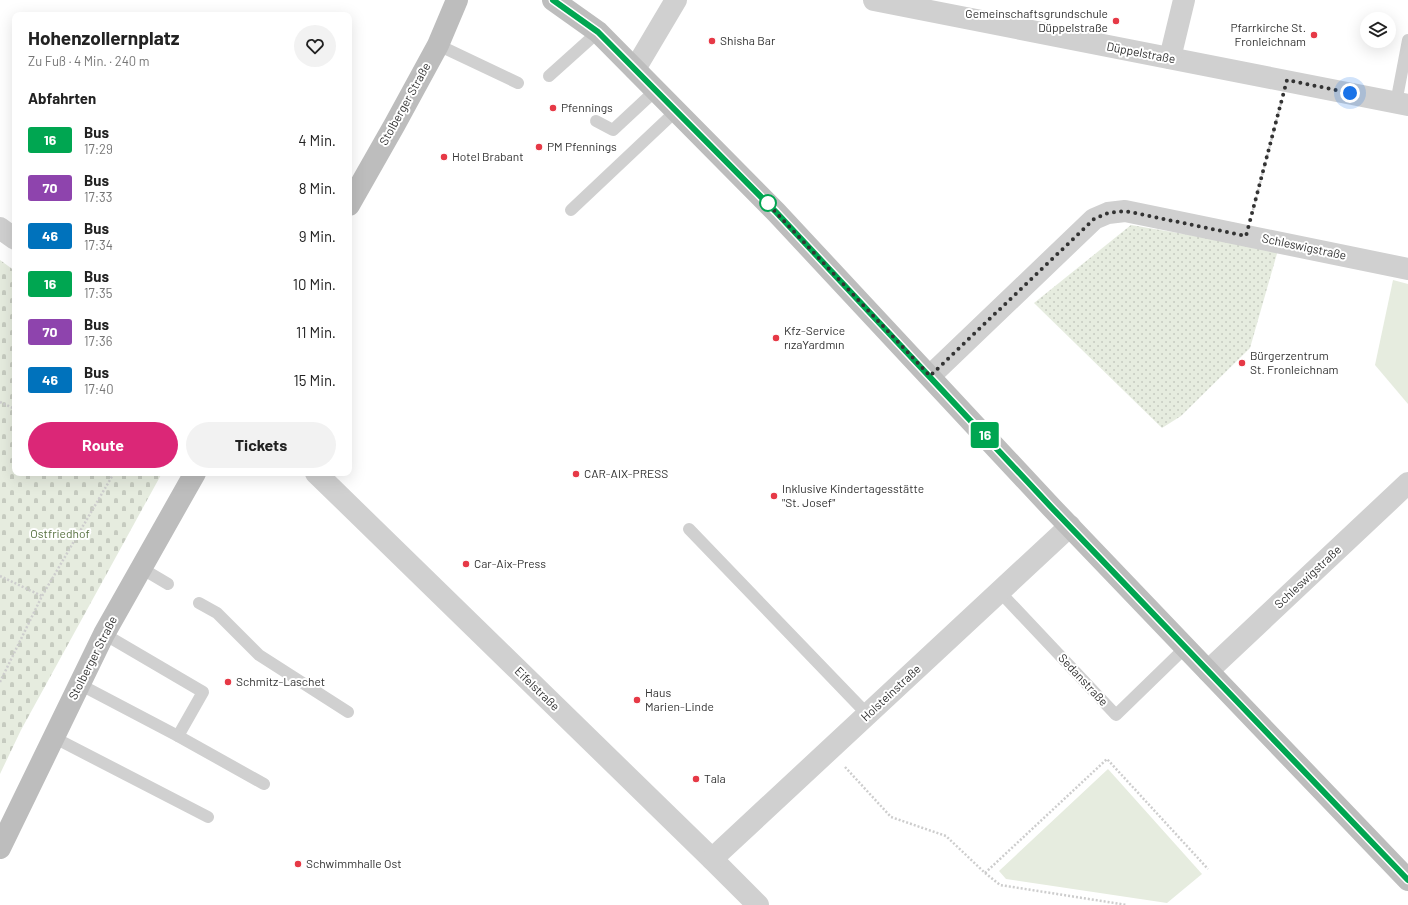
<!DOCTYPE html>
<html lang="de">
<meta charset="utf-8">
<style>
:root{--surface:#fff;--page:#f2f2f2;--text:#222;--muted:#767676;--accent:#db2777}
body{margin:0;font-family:Barlow,sans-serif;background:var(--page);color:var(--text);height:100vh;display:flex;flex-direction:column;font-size:15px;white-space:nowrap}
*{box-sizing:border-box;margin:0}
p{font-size:13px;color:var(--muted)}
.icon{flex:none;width:22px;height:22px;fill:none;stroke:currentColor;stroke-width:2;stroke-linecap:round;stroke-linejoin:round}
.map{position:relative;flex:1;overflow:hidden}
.panel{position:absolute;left:12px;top:12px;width:340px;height:464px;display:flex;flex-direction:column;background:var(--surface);border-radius:8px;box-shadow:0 4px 16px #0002}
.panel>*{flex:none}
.badge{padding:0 8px;border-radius:3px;font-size:14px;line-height:26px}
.tools{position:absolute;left:1360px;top:12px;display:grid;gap:8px}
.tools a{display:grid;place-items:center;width:36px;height:36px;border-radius:50%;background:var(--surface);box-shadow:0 4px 16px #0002;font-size:20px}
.you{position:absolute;width:20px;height:20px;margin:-10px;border:3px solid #fff;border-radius:50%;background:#1a73e8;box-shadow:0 0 0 6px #1a73e833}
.map>.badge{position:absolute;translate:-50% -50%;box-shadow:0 0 0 2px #fff}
h2{padding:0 16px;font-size:15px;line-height:36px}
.round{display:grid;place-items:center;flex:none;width:42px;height:42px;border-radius:21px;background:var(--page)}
.head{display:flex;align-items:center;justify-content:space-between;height:68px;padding:0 16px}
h1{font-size:19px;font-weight:700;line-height:30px}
.button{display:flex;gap:8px;margin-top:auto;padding:8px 16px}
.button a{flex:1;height:46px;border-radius:24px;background:var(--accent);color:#fff;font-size:16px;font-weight:700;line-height:46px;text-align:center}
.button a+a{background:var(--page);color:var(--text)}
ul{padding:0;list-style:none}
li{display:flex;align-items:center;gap:12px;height:48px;padding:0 16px}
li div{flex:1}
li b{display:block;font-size:15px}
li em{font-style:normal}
li .badge{min-width:44px;font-weight:700;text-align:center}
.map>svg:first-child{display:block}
</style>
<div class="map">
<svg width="1408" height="905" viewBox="0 0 1408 905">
<defs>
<pattern id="grass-dots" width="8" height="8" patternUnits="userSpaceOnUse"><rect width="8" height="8" fill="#e6ecdf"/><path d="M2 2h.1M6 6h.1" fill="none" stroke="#c6cbc0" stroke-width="1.8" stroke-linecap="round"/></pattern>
<pattern id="cemetery-stones" width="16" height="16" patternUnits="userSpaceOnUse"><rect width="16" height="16" fill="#e6ecdf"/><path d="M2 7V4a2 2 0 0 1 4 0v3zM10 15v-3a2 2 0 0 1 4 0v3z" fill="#c6cbc0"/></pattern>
</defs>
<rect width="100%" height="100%" fill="#fff"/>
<!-- grass -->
<path fill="url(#grass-dots)" d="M1131,225l147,25 -28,98 -69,68 -19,12 -128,-125z"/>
<!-- cemetery -->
<path fill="url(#cemetery-stones)" d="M0,260l15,11v202h147l-141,257 -21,44z"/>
<!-- park -->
<g fill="#e6ecdf">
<path d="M1393,280l15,4v120l-33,-39z"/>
<path d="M1108,769l94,105 -35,29 -161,-24 -7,-8z"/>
</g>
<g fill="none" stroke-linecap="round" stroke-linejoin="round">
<!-- path -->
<g stroke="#cdcdcd" stroke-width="2.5" stroke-dasharray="2 2" stroke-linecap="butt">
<path d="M1252,214l29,-111"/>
<path d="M0,402l15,7"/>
<path d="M0,576l42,20"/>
<path d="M0,682l42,-86 72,-123"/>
<path d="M845,767l46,50 55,19 39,37 15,12 127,20"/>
<path d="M985,873l122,-114 101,110"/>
</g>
<!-- lane -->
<g stroke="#d0d0d0" stroke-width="12">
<path d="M438,45l80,38"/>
<path d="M549,76l49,-44"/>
<path d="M1396,103l12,-63"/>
<path d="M596,121l17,9 43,-40"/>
<path d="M571,210l105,-99"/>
<path d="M689,529l179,186"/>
<path d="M141,568l27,16"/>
<path d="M999,591l117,124 70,-68"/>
<path d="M199,603l18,10 42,42 89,57"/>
<path d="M104,634l99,58 -25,44"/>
<path d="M79,684l99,52 86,48"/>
<path d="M53,737l155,80"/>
</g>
<!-- street -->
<g stroke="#d0d0d0" stroke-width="22">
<path d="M874,0l534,105"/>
<path d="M1170,58l14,-58"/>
<path d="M635,69l41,-69"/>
<path d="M0,228l15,11"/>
<path d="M930,376l164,-157 14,-6 17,-2 283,58"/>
<path d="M316,473l396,386 46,46"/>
<path d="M1208,671l200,-188"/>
<path d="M712,859l358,-333"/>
</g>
<!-- secondary -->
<g stroke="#bdbdbd" stroke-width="22">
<path d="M553,0l45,32 178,180 276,296 356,372"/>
<path d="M349,205l46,-81 43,-79 19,-45"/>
<path d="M0,848l104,-214 91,-161"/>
</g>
</g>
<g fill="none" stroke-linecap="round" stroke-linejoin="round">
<!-- line casing -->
<g stroke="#fff" stroke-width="9">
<path id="line" d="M553,0l45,32 178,180 276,296 356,372"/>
</g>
<!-- line -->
<use href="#line" stroke="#00a651" stroke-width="6"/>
<!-- walk -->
<path stroke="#333" stroke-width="4" stroke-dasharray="0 7.2" d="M768,203l-2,-1 164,174 164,-157 14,-6 17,-2 121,25 41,-156 63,13"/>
</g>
<!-- markers -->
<g fill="#e63946" stroke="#fff" stroke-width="1.5">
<circle cx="1116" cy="21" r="4"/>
<circle cx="1314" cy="35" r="4"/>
<circle cx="712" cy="41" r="4"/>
<circle cx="553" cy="108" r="4"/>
<circle cx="539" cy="147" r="4"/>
<circle cx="444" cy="157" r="4"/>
<circle cx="776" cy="338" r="4"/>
<circle cx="1242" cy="363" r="4"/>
<circle cx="576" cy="474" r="4"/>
<circle cx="774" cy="496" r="4"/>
<circle cx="466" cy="564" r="4"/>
<circle cx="228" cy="682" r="4"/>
<circle cx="637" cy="700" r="4"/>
<circle cx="696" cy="779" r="4"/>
<circle cx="298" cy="864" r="4"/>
</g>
<circle fill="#fff" stroke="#00a651" stroke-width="2" cx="768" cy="203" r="8"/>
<g text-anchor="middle" stroke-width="4" stroke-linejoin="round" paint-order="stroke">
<!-- poi labels -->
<g font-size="12" fill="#333" stroke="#fff" text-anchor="start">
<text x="1108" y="18" text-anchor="end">Gemeinschaftsgrundschule<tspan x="1108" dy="14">Düppelstraße</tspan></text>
<text x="1306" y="32" text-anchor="end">Pfarrkirche St.<tspan x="1306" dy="14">Fronleichnam</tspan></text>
<text x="720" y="45">Shisha Bar</text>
<text x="561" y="112">Pfennings</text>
<text x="547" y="151">PM Pfennings</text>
<text x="452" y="161">Hotel Brabant</text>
<text x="784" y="335">Kfz-Service<tspan x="784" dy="14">rızaYardmın</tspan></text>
<text x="1250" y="360">Bürgerzentrum<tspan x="1250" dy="14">St. Fronleichnam</tspan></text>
<text x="584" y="478">CAR-AIX-PRESS</text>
<text x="782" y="493">Inklusive Kindertagesstätte<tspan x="782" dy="14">"St. Josef"</tspan></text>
<text x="474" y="568">Car-Aix-Press</text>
<text x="236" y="686">Schmitz-Laschet</text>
<text x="645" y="697">Haus<tspan x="645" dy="14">Marien-Linde</tspan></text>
<text x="704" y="783">Tala</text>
<text x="306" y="868">Schwimmhalle Ost</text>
</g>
<!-- street labels -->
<g font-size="12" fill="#333" stroke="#fff">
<text transform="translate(1141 53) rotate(11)" y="4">Düppelstraße</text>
<text transform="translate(405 104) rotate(-61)" y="4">Stolberger Straße</text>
<text transform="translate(1304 247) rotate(12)" y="4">Schleswigstraße</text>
<text transform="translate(1308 577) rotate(-43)" y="4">Schleswigstraße</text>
<text transform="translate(93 658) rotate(-63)" y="4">Stolberger Straße</text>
<text transform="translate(1083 680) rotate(47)" y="4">Sedanstraße</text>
<text transform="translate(537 689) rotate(44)" y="4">Eifelstraße</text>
<text transform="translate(891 693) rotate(-43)" y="4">Holsteinstraße</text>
</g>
<!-- park labels -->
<g font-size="12" fill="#56703f" stroke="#fff">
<text x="60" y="538">Ostfriedhof</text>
</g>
</g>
</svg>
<div class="tools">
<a><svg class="icon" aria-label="layers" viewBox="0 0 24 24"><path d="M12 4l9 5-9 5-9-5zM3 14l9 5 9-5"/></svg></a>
</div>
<div class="you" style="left:1350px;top:93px"></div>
<b class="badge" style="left:985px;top:435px;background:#00a651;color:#fff">16</b>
<section class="panel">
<div class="head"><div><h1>Hohenzollernplatz</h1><p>Zu Fuß · 4 Min. · 240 m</p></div><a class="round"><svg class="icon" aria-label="heart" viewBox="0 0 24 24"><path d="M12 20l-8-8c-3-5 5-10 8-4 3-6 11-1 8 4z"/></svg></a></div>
<h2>Abfahrten</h2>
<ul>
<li><span class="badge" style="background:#00a651;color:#fff">16</span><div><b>Bus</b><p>17:29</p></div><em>4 Min.</em></li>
<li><span class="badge" style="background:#8e44ad;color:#fff">70</span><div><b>Bus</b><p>17:33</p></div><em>8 Min.</em></li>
<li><span class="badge" style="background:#0072bc;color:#fff">46</span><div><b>Bus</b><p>17:34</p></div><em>9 Min.</em></li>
<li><span class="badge" style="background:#00a651;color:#fff">16</span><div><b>Bus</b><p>17:35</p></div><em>10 Min.</em></li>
<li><span class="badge" style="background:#8e44ad;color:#fff">70</span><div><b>Bus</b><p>17:36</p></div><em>11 Min.</em></li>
<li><span class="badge" style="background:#0072bc;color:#fff">46</span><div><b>Bus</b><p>17:40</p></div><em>15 Min.</em></li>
</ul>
<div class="button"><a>Route</a><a>Tickets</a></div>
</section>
</div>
